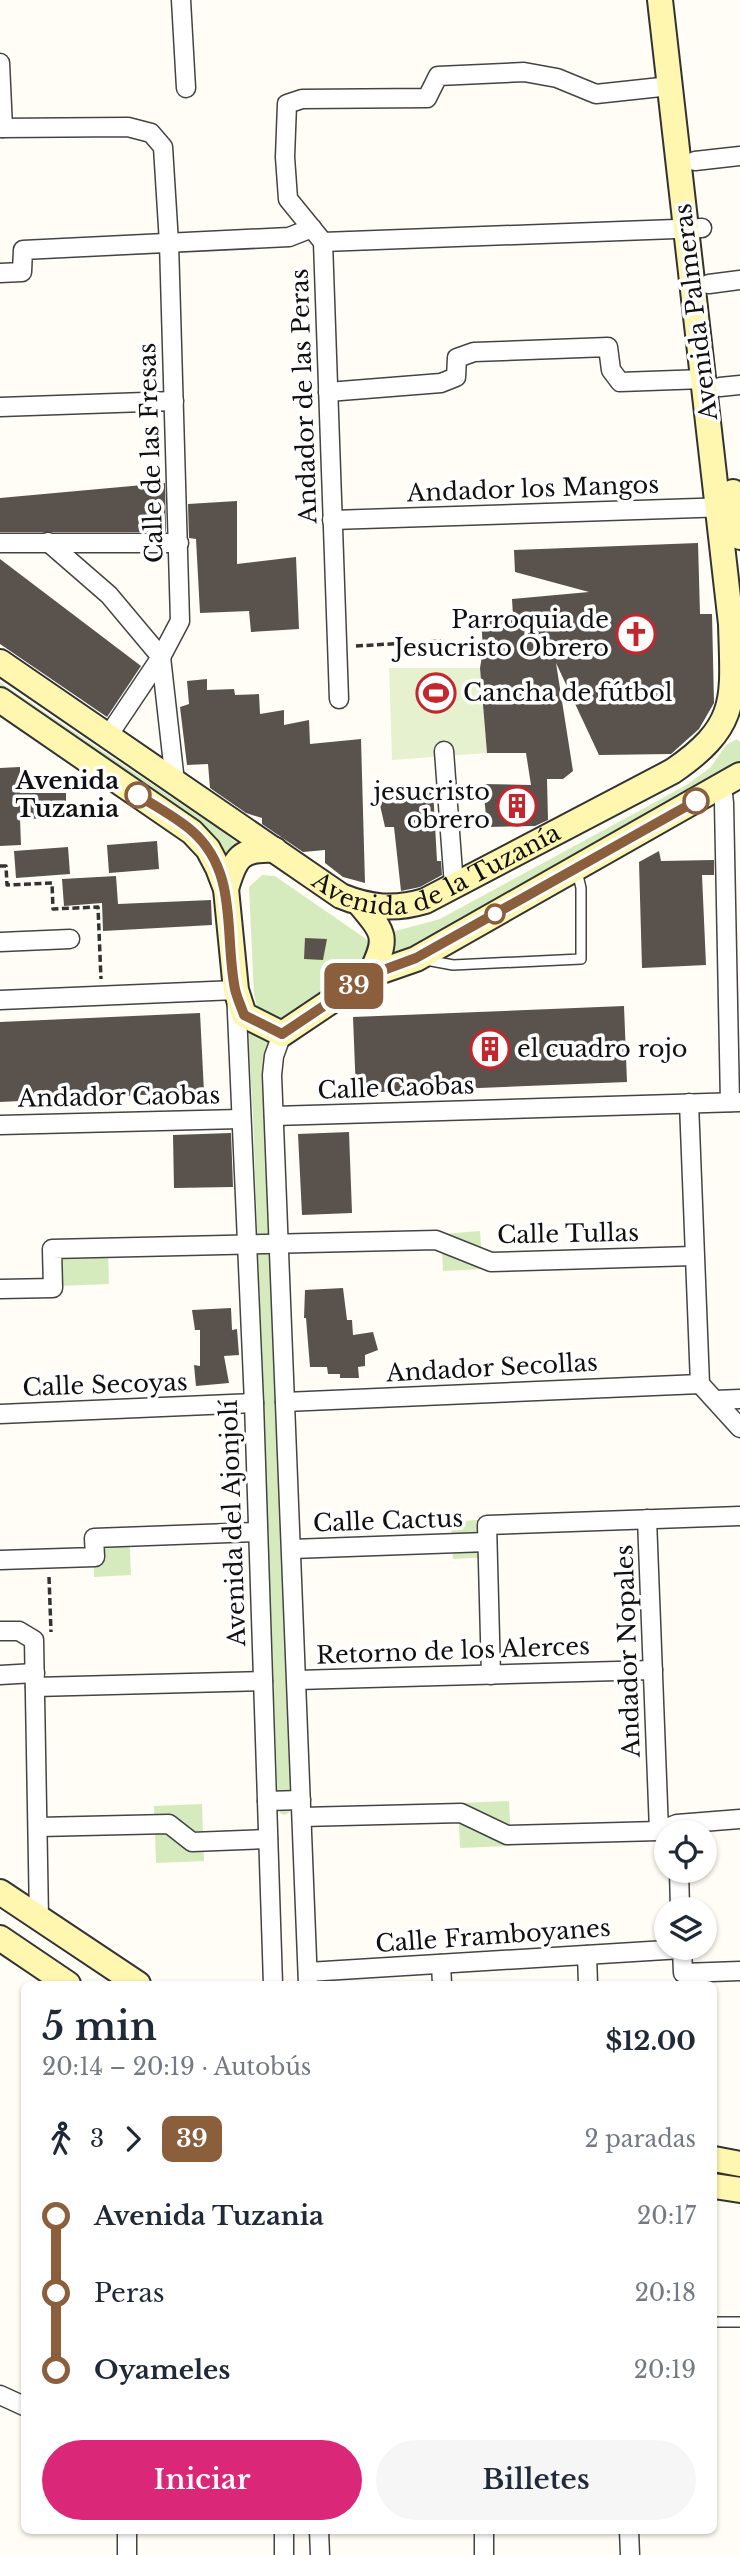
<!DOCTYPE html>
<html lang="es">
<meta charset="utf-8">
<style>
:root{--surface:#fff;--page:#f6f6f7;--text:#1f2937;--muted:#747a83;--accent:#db2777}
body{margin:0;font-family:"Libre Baskerville",serif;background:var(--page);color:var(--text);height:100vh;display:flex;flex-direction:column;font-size:26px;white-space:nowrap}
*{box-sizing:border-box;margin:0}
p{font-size:23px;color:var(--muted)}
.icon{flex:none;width:38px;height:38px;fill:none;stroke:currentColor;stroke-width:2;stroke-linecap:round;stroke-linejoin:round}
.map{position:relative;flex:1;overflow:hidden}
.side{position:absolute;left:21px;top:1981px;width:696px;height:553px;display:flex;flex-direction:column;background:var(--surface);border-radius:10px;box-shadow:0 2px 5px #0004}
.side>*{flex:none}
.badge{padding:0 14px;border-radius:10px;font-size:24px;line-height:46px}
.controls{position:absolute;left:654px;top:1820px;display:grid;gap:14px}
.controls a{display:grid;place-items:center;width:63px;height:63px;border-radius:50%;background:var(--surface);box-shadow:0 2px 5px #0004;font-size:35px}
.map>.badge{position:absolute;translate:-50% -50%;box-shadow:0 0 0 4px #fff}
.legs{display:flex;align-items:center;gap:10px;height:77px;padding:0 21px;font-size:23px}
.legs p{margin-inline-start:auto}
.headline{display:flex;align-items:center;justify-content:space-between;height:119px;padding:0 21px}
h1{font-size:38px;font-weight:600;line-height:52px}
.button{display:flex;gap:14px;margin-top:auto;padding:14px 21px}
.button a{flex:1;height:80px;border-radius:42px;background:var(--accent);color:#fff;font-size:28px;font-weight:600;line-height:80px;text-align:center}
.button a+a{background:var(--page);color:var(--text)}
ul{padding:0 21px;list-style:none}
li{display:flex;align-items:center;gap:24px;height:77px;font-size:26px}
li i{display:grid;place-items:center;width:10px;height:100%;margin:0 9px;background:currentColor}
li i::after{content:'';width:18px;height:18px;margin:-9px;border:5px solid;border-radius:50%;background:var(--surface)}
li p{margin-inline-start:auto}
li:first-child i{background:linear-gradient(#0000 50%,currentColor 0)}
li:last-child i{background:linear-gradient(currentColor 50%,#0000 0)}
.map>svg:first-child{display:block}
</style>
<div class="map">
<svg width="740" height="2555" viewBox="0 0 740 2555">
<rect width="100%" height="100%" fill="#fffdf5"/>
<!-- green -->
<g fill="#d5ebbd">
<path d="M0,682l223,150 18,14 -2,21 -239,-164z"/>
<path d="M737,739l3,3v26l-345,189 -3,-25 48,-13 210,-114 38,-21 23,-17 15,-22z"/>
<path d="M262,875l13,1 107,74 -78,61 -25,7 -21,-8 -4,-15 -5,-108z"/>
<path d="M248,1033l31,8 -11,128 23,633 -2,11 -5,2 -4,-2 -2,-6 -25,-691z"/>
<path d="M480,1231l3,38 -40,2 -2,-37z"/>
<path d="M108,1249l1,35 -54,2 -1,-35z"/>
<path d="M490,1519l2,38 -39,2 -2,-37z"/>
<path d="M129,1527l2,48 -37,2 -1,-48z"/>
<path d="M509,1801l2,45 -51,2 -2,-45z"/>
<path d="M202,1804l2,57 -48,2 -2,-57z"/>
</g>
<!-- pitch -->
<path fill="#e6f2cf" d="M389,668h91l7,85 -95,7z"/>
<!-- building -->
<g fill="#5a524d">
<path d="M165,483l1,49h-166v-34z"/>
<path d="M237,501v63l59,-7 3,72 -48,3 -2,-21 -49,2 -4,-74 -7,-1 -1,-34z"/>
<path d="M698,543l2,71h12l2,89 -15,26 -28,25 -72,1 -43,-92 17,108 -10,8h-16l1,41 -13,6 -48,1 -4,-43 48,1 -5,-32h-39l-7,-85 3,-18 -2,-33 32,-1 -1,-17 77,-7 -74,-20 -1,-22z"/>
<path d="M0,559l141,107 -34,51 -107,-73z"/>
<path d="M207,679v11l27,-1 1,6 24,-1 1,20 24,-4v15l25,-5 1,24 51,-5 4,144 -22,-6 -18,-14v-13l-22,2 -41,-28v-6l-16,-5 -36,-25 -2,-24 -21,1 -7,-58 9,-3 -2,-23z"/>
<path d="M20,767v26h46v25l-46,1 1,26 -21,1v-78z"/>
<path d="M433,789l4,72h4l1,14 -22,12 -19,4 -7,-64h-9l-8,-35z"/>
<path d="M157,841l2,28 -50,4 -2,-28z"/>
<path d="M68,847l2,27 -54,4 -2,-27z"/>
<path d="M659,851l2,10 53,-1v15h-12l4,90 -64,3 -3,-106z"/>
<path d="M116,876l2,28 93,-4 1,25 -109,6 -1,-28 -38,3 -2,-27z"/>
<path d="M305,938l22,1 -4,21 -19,-1z"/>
<path d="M624,1006l3,76 -271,11 -3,-76z"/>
<path d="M200,1013l4,79 -204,10v-80z"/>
<path d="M349,1132l3,81 -50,2 -4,-81z"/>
<path d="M231,1133l2,54 -59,1 -1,-53z"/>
<path d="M343,1288l4,32h5l1,15 20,-3 5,18 -13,5v11l-7,1 1,11h-19v-4h-12l-1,-7h-17l-4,-49h-2l1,-28z"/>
<path d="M231,1308l1,22 5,-1 2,26 -15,1 5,27 -33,3 -2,-21 6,1v-36h-5l-3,-20z"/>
</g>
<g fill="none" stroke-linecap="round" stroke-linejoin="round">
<!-- lane casing -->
<g stroke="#444" stroke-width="12">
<g id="lane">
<path d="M426,960l27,5 128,-6v-71l-4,-17"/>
<path d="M714,2322h26"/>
</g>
</g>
<!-- street casing -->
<g stroke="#444" stroke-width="21">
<g id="street">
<path d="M181,0l5,88"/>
<path d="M0,63l3,65"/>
<path d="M0,128l128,-1 23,6 12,14 6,96 11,378 -19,36 -53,79"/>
<path d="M695,161l45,-5"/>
<path d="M323,242l379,-14"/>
<path d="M0,273l22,-1 1,-22 266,-13 23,-9"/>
<path d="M709,284l31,-4"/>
<path d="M720,387l20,-2"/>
<path d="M328,392l113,-9 15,-6 1,-19 17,-6 134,-5 3,23 9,12 84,-3"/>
<path d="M0,407l174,-6"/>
<path d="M332,520l396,-13"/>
<path d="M48,542l61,53 52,62 14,125"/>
<path d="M0,543h179"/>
<path d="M339,699l-16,-457 -35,-43 -3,-42 2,-53 15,-5 125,-1 11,-22 86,-4 33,6 39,16 74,-8"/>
<path d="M444,751l10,135"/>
<path d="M722,786l2,17 6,299"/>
<path d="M0,942l70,-3"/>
<path d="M0,1000l236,-10 18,413 19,581"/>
<path d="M282,1034l-8,22 -2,19 36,909"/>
<path d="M689,1103l11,281 40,44"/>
<path d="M274,1116l466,-14"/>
<path d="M0,1125l240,-6"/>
<path d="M0,1289l53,-1 -1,-39 384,-9 55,22 202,-6"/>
<path d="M715,1400l25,-1"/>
<path d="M285,1402l415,-18"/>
<path d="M0,1414l254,-11"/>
<path d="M647,1519l12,312"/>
<path d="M292,1549l195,-7"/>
<path d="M0,1560l95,-3 -1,-19 163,-6"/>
<path d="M0,1631h19l15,9 5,278"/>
<path d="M0,1675l35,-2"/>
<path d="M491,1675l-4,-150 253,-9"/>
<path d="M297,1680l356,-10"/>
<path d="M35,1687l228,-6"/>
<path d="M267,1801l34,-1"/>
<path d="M302,1817l159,-4 46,22 152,-4 18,-7 63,-5"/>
<path d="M39,1827l130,-3 23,18 76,-3"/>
<path d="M679,1871l1,38"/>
<path d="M682,1948l1,25 57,-2"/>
<path d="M587,1955l1,29"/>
<path d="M441,1964l1,20"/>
<path d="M308,1972l374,-23"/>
<path d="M0,2395l24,11"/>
<path d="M127,2530v25"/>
<path d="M284,2530v25"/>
<path d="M319,2530l1,25"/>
<path d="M484,2530v25"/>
<path d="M629,2530l1,25"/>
</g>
</g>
<!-- secondary casing -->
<g stroke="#333" stroke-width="28">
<g id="secondary">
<path d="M733,492l7,45"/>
<path id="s1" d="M0,662l341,234c29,12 54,14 84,5l248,-130c67,-46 60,-73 58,-147l-71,-624"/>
<path d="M0,700l192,132 16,17 10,19 8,21 10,101 8,25 38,19 88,-59 46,-16 324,-184"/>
<path d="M226,889c9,-31 14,-41 49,-39"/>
<path d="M360,904c26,31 28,34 10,71"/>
<path d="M0,1892l138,92"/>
<path d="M0,1938l68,46"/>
<path d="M714,2159l26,5"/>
<path d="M714,2186l26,4"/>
</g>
</g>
<!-- path -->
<g stroke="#333" stroke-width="3.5" stroke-dasharray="7 3.5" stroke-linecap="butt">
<path d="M356,646l85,-5"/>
<path d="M0,866h6l1,19 45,-2 1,26 45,-2 3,72"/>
<path d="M49,1577l2,55"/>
</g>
<!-- lane -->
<use href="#lane" stroke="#fff" stroke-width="9"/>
<!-- street -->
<use href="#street" stroke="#fff" stroke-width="18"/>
<!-- secondary -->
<use href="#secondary" stroke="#fff6b0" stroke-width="24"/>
</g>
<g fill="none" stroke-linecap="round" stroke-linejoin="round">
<!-- line-1 casing -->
<g stroke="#fff" stroke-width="16">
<path id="line-1" d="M138,795c18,12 38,22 54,36 47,41 32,104 43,158 2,9 6,17 9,26l38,19 88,-59 46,-17 280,-157"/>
</g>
<!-- line-1 -->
<use href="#line-1" stroke="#8b5e3c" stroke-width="10"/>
</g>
<!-- icons -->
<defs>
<g id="church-ring" transform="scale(2.0125)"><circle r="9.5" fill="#fff" stroke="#c4262e" stroke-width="1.5"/><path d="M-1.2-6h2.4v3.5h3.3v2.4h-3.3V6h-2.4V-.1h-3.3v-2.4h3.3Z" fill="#c4262e"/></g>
<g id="stadium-ring" transform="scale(2.0125)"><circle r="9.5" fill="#fff" stroke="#c4262e" stroke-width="1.5"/><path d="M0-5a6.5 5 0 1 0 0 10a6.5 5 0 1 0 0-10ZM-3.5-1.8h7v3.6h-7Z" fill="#c4262e"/></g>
<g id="building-ring" transform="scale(2.0125)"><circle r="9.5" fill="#fff" stroke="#c4262e" stroke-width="1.5"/><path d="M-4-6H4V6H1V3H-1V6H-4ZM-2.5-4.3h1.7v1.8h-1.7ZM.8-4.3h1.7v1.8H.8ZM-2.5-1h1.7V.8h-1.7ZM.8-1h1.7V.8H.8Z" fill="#c4262e"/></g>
</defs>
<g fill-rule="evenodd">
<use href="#church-ring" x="636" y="634"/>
<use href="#stadium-ring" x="436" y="693"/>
<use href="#building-ring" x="517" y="806"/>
<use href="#building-ring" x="490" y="1049"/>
</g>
<!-- markers -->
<g fill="#fff" stroke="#8b5e3c" stroke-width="3.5">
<circle cx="138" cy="795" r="12"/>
<circle cx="696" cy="801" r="12"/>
<circle cx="495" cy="914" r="9"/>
</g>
<g text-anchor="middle" stroke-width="7" stroke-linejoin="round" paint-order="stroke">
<!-- street labels -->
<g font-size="24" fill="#111" stroke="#fff">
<text transform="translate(696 312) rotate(-97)" y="8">Avenida Palmeras</text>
<text transform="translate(304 396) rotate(-92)" y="8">Andador de las Peras</text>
<text transform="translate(151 453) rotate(-92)" y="8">Calle de las Fresas</text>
<text transform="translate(533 489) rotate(-2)" y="8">Andador los Mangos</text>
<text dy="8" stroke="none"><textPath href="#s1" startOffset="516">Avenida de la Tuzanía</textPath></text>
<text transform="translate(396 1088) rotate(-2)" y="8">Calle Caobas</text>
<text transform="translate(119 1097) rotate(-1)" y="8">Andador Caobas</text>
<text transform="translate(568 1234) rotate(-1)" y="8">Calle Tullas</text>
<text transform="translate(492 1368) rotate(-3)" y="8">Andador Secollas</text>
<text transform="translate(105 1385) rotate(-2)" y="8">Calle Secoyas</text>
<text transform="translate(388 1521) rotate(-2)" y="8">Calle Cactus</text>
<text transform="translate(233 1523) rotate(-92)" y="8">Avenida del Ajonjolí</text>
<text transform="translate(453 1651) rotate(-2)" y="8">Retorno de los Alerces</text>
<text transform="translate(628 1651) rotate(-92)" y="8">Andador Nopales</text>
<text transform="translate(493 1936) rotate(-4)" y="8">Calle Framboyanes</text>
</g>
<!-- poi labels -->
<g font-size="24" fill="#111" stroke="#fff" text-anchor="end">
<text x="609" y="628">Parroquia de<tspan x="609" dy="28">Jesucristo Obrero</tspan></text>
<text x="463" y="701" text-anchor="start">Cancha de fútbol</text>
<text x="490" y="800">jesucristo<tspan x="490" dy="28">obrero</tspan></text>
<text x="517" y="1057" text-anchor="start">el cuadro rojo</text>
</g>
<!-- stop labels -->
<g font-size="24" font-weight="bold" fill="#111" stroke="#fff" text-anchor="end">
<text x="119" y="789">Avenida<tspan x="119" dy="28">Tuzania</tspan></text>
</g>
</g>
</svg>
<div class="controls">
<a><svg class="icon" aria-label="locate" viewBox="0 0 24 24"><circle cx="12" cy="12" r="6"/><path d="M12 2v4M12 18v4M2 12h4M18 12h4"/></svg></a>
<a><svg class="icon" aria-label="layers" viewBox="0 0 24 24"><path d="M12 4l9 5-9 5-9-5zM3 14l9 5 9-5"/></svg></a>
</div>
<b class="badge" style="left:354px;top:986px;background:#8b5e3c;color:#fff">39</b>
<section class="side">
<div class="headline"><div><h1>5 min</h1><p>20:14 – 20:19 · Autobús</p></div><b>$12.00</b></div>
<div class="legs"><svg class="icon" aria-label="walk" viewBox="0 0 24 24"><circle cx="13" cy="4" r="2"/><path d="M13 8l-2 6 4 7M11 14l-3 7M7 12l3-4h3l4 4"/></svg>3<svg class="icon" aria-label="forward" viewBox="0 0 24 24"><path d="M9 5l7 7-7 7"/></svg><b class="badge" style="background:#8b5e3c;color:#fff">39</b><p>2 paradas</p></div>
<ul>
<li><i style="color:#8b5e3c"></i><b>Avenida Tuzania</b><p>20:17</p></li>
<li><i style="color:#8b5e3c"></i><span>Peras</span><p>20:18</p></li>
<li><i style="color:#8b5e3c"></i><b>Oyameles</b><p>20:19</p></li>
</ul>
<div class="button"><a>Iniciar</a><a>Billetes</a></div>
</section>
</div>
